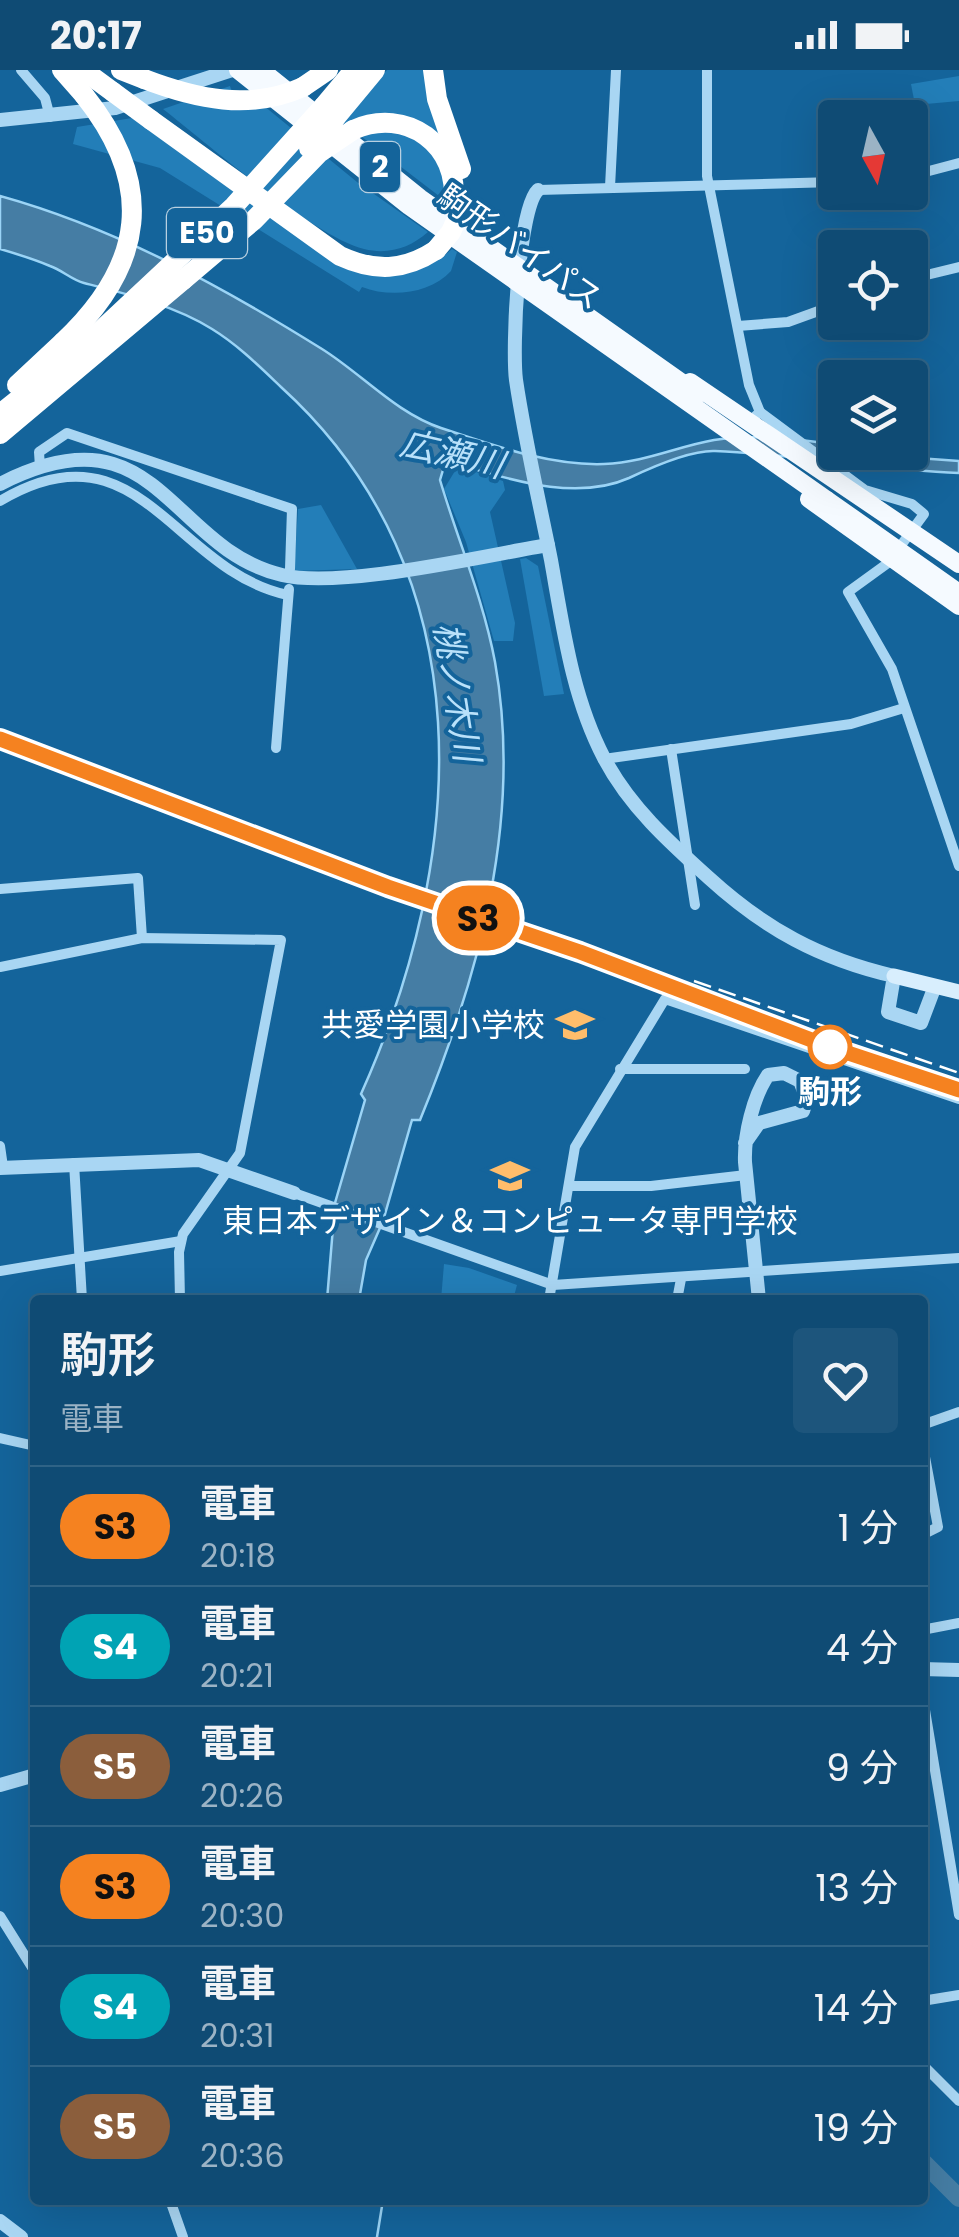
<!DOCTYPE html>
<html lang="ja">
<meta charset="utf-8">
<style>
:root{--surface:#0f4b74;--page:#1d557c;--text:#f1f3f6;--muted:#9bb3c5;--line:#2f6386}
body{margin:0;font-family:Poppins,"Noto Sans JP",sans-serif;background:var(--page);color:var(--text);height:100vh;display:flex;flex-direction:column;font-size:38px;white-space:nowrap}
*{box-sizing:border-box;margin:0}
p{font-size:32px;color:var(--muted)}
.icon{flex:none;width:55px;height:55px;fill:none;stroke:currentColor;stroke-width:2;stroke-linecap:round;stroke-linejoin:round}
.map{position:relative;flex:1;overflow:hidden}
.side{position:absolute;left:30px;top:1225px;width:898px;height:910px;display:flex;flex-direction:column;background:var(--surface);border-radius:10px;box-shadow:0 10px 40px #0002,0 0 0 2px var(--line)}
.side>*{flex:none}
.badge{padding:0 20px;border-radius:32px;font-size:35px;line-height:65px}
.needle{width:65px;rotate:172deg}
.controls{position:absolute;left:818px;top:30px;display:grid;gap:20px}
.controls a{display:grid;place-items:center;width:110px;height:110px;border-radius:10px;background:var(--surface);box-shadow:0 10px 40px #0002,0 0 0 2px var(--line);font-size:50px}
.map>.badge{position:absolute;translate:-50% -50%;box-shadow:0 0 0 5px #fff}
.round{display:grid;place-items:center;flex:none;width:105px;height:105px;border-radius:10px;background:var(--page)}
.headline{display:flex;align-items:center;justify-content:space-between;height:170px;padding:0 30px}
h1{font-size:48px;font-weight:600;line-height:75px}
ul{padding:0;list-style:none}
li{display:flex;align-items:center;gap:30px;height:120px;padding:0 30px;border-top:2px solid var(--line)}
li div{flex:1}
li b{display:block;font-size:38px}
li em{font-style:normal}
li .badge{min-width:110px;font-weight:700;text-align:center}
.status{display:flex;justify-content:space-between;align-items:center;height:70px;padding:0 50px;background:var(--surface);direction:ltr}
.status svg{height:28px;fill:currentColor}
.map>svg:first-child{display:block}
</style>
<div class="status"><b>20:17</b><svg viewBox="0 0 49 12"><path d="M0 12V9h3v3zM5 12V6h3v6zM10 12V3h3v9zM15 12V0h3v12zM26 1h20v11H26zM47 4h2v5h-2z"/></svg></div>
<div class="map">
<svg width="959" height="2167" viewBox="0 0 959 2167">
<rect width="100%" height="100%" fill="#14649b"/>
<!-- green -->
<g fill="#237eb8">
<path d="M387,0h40l22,80 -23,-21 -79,-2 -5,-4z"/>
<path d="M959,6v25l-44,4 -4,-21z"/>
<path d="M230,16l3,9 14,-3 110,90 71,50c-18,16 -40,23 -64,17 -50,-12 -156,-105 -201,-140z"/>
<path d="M132,48l206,148c43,17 79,13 114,-17l5,3 -6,19c-21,23 -61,27 -89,16l-3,5 -199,-124 -87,-24 4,-17z"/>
<path d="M371,60l46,6 27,35 -1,28 -81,-62z"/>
<path d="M458,396l45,15 2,9 -15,22 25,111 -2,18h-19l-28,-99 -22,-53z"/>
<path d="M321,435l36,64 -63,2 4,-62z"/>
<path d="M526,488l12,8 26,128 -20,2 -24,-137z"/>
<path d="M444,1194l25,4 48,17 -4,15h-72z"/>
</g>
<!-- water -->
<path fill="#457da4" stroke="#9bd4f6" stroke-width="2.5" d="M0,126c115,32 221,90 322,153 40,25 74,64 119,79 52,17 108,38 163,36 42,-2 71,-17 110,-24 40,-6 81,-2 121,5v7l124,9v12c-82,-3 -162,-19 -244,-22 -26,-1 -65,17 -86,27 -54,24 -120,1 -173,-14l-13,6 -3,10c18,61 43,118 55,182 28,157 -16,314 -75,458h-8l-29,101 -17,39 -7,40h-32l8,-97 30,-103 -4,-6c106,-236 126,-520 -80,-707 -22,-21 -43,-42 -69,-58 -39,-24 -85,-35 -128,-46 -12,-3 -22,-13 -34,-17 -16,-7 -33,-12 -50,-17z"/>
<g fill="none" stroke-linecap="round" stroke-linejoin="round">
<!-- stream -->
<path stroke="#9bd4f6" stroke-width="2.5" d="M377,2167l6,-37"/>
<!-- river -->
<path stroke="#457da4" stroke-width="18" d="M922,2091l37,37"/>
<!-- minor -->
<g stroke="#a9d6f3" stroke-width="10">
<path d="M21,0l24,28 5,19"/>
<path d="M707,0v106l42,209 11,27"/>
<path d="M910,106l49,-13"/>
<path d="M610,117l6,-117"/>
<path d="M538,120l297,-8"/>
<path d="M910,209l49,-12"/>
<path d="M738,256l50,-4 47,-17"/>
<path d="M750,351l10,-9 105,78 47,14 12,10 -36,49 -40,29 44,77 67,197"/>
<path d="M40,397l-1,-15 28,-19 225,76 -2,60"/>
<path d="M0,431c139,-83 173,70 288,94"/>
<path d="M276,678l13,-159"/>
<path d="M671,679l24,156"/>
<path d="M604,689l247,-35 53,-16"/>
<path d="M0,819l138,-11 4,60"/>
<path d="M0,897l142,-29 139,2 -41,213 -57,81 -4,18 1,48"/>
<path d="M620,999h125"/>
<path d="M0,1076l3,21"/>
<path d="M74,1093l8,137"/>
<path d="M569,1116h82l95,-11"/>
<path d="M294,1123l259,92 406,-27"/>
<path d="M0,1201l181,-30"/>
<path d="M549,1230l26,-153 90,-148 294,100"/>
<path d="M677,1230l4,-21"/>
<path d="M922,1355l37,-13"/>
<path d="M0,1368l35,8"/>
<path d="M922,1371l16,86 -16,8"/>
<path d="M922,1560l37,-7"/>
<path d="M922,1622l37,223"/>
<path d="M0,1846l35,56"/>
<path d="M922,1931l37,-6"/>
<path d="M922,1994l37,37"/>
<path d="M170,2130l13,37"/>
</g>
<!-- tertiary -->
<g stroke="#a9d6f3" stroke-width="14">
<path d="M0,50l115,-12 117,-38"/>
<path d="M538,120c-20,19 -26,159 -22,190 9,61 23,120 35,180 12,67 21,137 53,198 25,48 65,84 105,120 56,51 111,81 185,98l-6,36 33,11 14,-37"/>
<path d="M0,414c158,-81 168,64 282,91 59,14 200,-19 266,-30"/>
<path d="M745,1073l14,-20 44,-12 4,-12 -7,-18 -16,-8 -16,2c-15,22 -24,60 -23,87l14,138"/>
<path d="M0,1098l199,-8 95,33"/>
<path d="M922,1599l37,1"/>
<path d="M0,1715l35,-10"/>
<path d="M0,2151l21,16"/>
</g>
<!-- secondary -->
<path stroke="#d8eefd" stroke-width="15" d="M894,906l65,16"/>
<!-- primary -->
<g stroke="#f5faff" stroke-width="18">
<path d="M238,0l171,136 418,294"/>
<path d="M261,0l159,128 278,196"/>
<path d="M690,312l269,182"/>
<path d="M809,429l150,107"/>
</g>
<!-- motorway -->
<g stroke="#fff" stroke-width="20">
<path d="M62,0l22,25"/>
<path d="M83,0l30,22"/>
<path d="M121,0l23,9"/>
<path d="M433,0l4,29 24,70"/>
<path d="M303,17l25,-17"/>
<path d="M324,36l30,-36"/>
<path d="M336,47l39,-47"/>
<path d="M151,50l189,136c35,16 64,15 96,-6"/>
<path d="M353,60c53,-24 108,15 100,74"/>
<path d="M17,315l46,-43"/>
<path d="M0,344l80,-64"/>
<path d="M0,364l183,-154"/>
</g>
<!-- rail -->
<g stroke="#fff" stroke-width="2.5" stroke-dasharray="18 8" stroke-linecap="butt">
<path d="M0,669l388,148 191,64 251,96 129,43"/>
<path d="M694,911l265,92"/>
</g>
<!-- primary-bridge -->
<path stroke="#f5faff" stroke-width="18" d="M827,430l132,93"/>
<!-- motorway-bridge -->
<g stroke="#fff" stroke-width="20">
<path d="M144,9c52,20 106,32 159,8"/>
<path d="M113,22l38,28"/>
<path d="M309,78l27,-31"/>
<path d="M436,180l15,-18 10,-23"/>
<path d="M183,210l71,-60 65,-67 34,-23"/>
<path d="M63,272c82,-77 93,-157 21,-247"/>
<path d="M80,280l154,-144 90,-100"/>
</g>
</g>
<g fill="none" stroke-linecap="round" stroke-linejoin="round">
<!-- line casing -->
<g stroke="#fff" stroke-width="22">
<path id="line" d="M0,669l388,148 192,65 250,95 129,43"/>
</g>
<!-- line -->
<use href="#line" stroke="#f58220" stroke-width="15"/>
</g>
<!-- icons -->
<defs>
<g id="school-bare" transform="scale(3)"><path d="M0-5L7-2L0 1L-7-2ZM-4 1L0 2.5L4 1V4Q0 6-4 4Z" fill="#ffbd6b" stroke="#14649b" stroke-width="2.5" paint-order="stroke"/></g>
</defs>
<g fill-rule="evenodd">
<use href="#school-bare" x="575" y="955"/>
<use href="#school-bare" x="510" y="1106"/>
</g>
<!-- markers -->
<circle fill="#fff" stroke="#f58220" stroke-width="5" cx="830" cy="977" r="20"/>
<g text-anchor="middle" stroke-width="8" stroke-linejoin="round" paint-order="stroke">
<!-- shield labels -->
<g fill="#14649b" stroke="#b8d0e1" stroke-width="2.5">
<rect x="360" y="72" width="40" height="50" rx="8"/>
<rect x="167" y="138" width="80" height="50" rx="8"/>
</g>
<g font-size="30" font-weight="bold" fill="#fff">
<text x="380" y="107">2</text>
<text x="207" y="173">E50</text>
</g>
<!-- street labels -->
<g font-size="32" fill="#fff" stroke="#14649b">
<text transform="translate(520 177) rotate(35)" y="11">駒形バイパス</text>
</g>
<!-- poi labels -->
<g font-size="32" fill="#fff" stroke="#14649b" text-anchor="end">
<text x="545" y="966">共愛学園小学校</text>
<text x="510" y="1162" text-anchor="middle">東日本デザイン＆コンピュータ専門学校</text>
</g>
<!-- stop labels -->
<g font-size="32" font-weight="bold" fill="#fff" stroke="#14649b">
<text x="830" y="1033">駒形</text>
</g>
<!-- water labels -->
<g font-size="35" font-style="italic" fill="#b9e1fa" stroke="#14649b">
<text transform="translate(452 384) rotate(13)" y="12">広瀬川</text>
<text transform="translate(457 622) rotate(81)" y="12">桃ノ木川</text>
</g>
</g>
</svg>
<div class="controls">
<a><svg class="needle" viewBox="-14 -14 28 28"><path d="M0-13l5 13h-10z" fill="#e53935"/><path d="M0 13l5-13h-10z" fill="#9bb3c5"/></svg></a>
<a><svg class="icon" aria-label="locate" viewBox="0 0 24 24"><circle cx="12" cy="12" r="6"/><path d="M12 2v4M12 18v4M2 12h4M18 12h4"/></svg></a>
<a><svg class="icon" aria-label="layers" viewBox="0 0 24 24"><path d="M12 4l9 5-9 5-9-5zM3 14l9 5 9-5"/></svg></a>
</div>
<b class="badge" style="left:478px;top:848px;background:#f58220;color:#111">S3</b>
<section class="side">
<div class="headline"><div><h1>駒形</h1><p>電車</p></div><a class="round"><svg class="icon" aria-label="heart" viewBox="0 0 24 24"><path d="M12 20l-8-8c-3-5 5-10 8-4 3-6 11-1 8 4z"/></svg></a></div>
<ul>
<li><span class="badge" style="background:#f58220;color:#111">S3</span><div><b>電車</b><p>20:18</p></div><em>1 分</em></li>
<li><span class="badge" style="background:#00a3b4;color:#fff">S4</span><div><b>電車</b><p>20:21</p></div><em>4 分</em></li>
<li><span class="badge" style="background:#8b5e3c;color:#fff">S5</span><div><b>電車</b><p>20:26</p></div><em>9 分</em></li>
<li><span class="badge" style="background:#f58220;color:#111">S3</span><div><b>電車</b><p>20:30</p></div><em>13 分</em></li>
<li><span class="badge" style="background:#00a3b4;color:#fff">S4</span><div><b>電車</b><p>20:31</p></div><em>14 分</em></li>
<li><span class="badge" style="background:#8b5e3c;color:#fff">S5</span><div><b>電車</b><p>20:36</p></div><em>19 分</em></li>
</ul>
</section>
</div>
